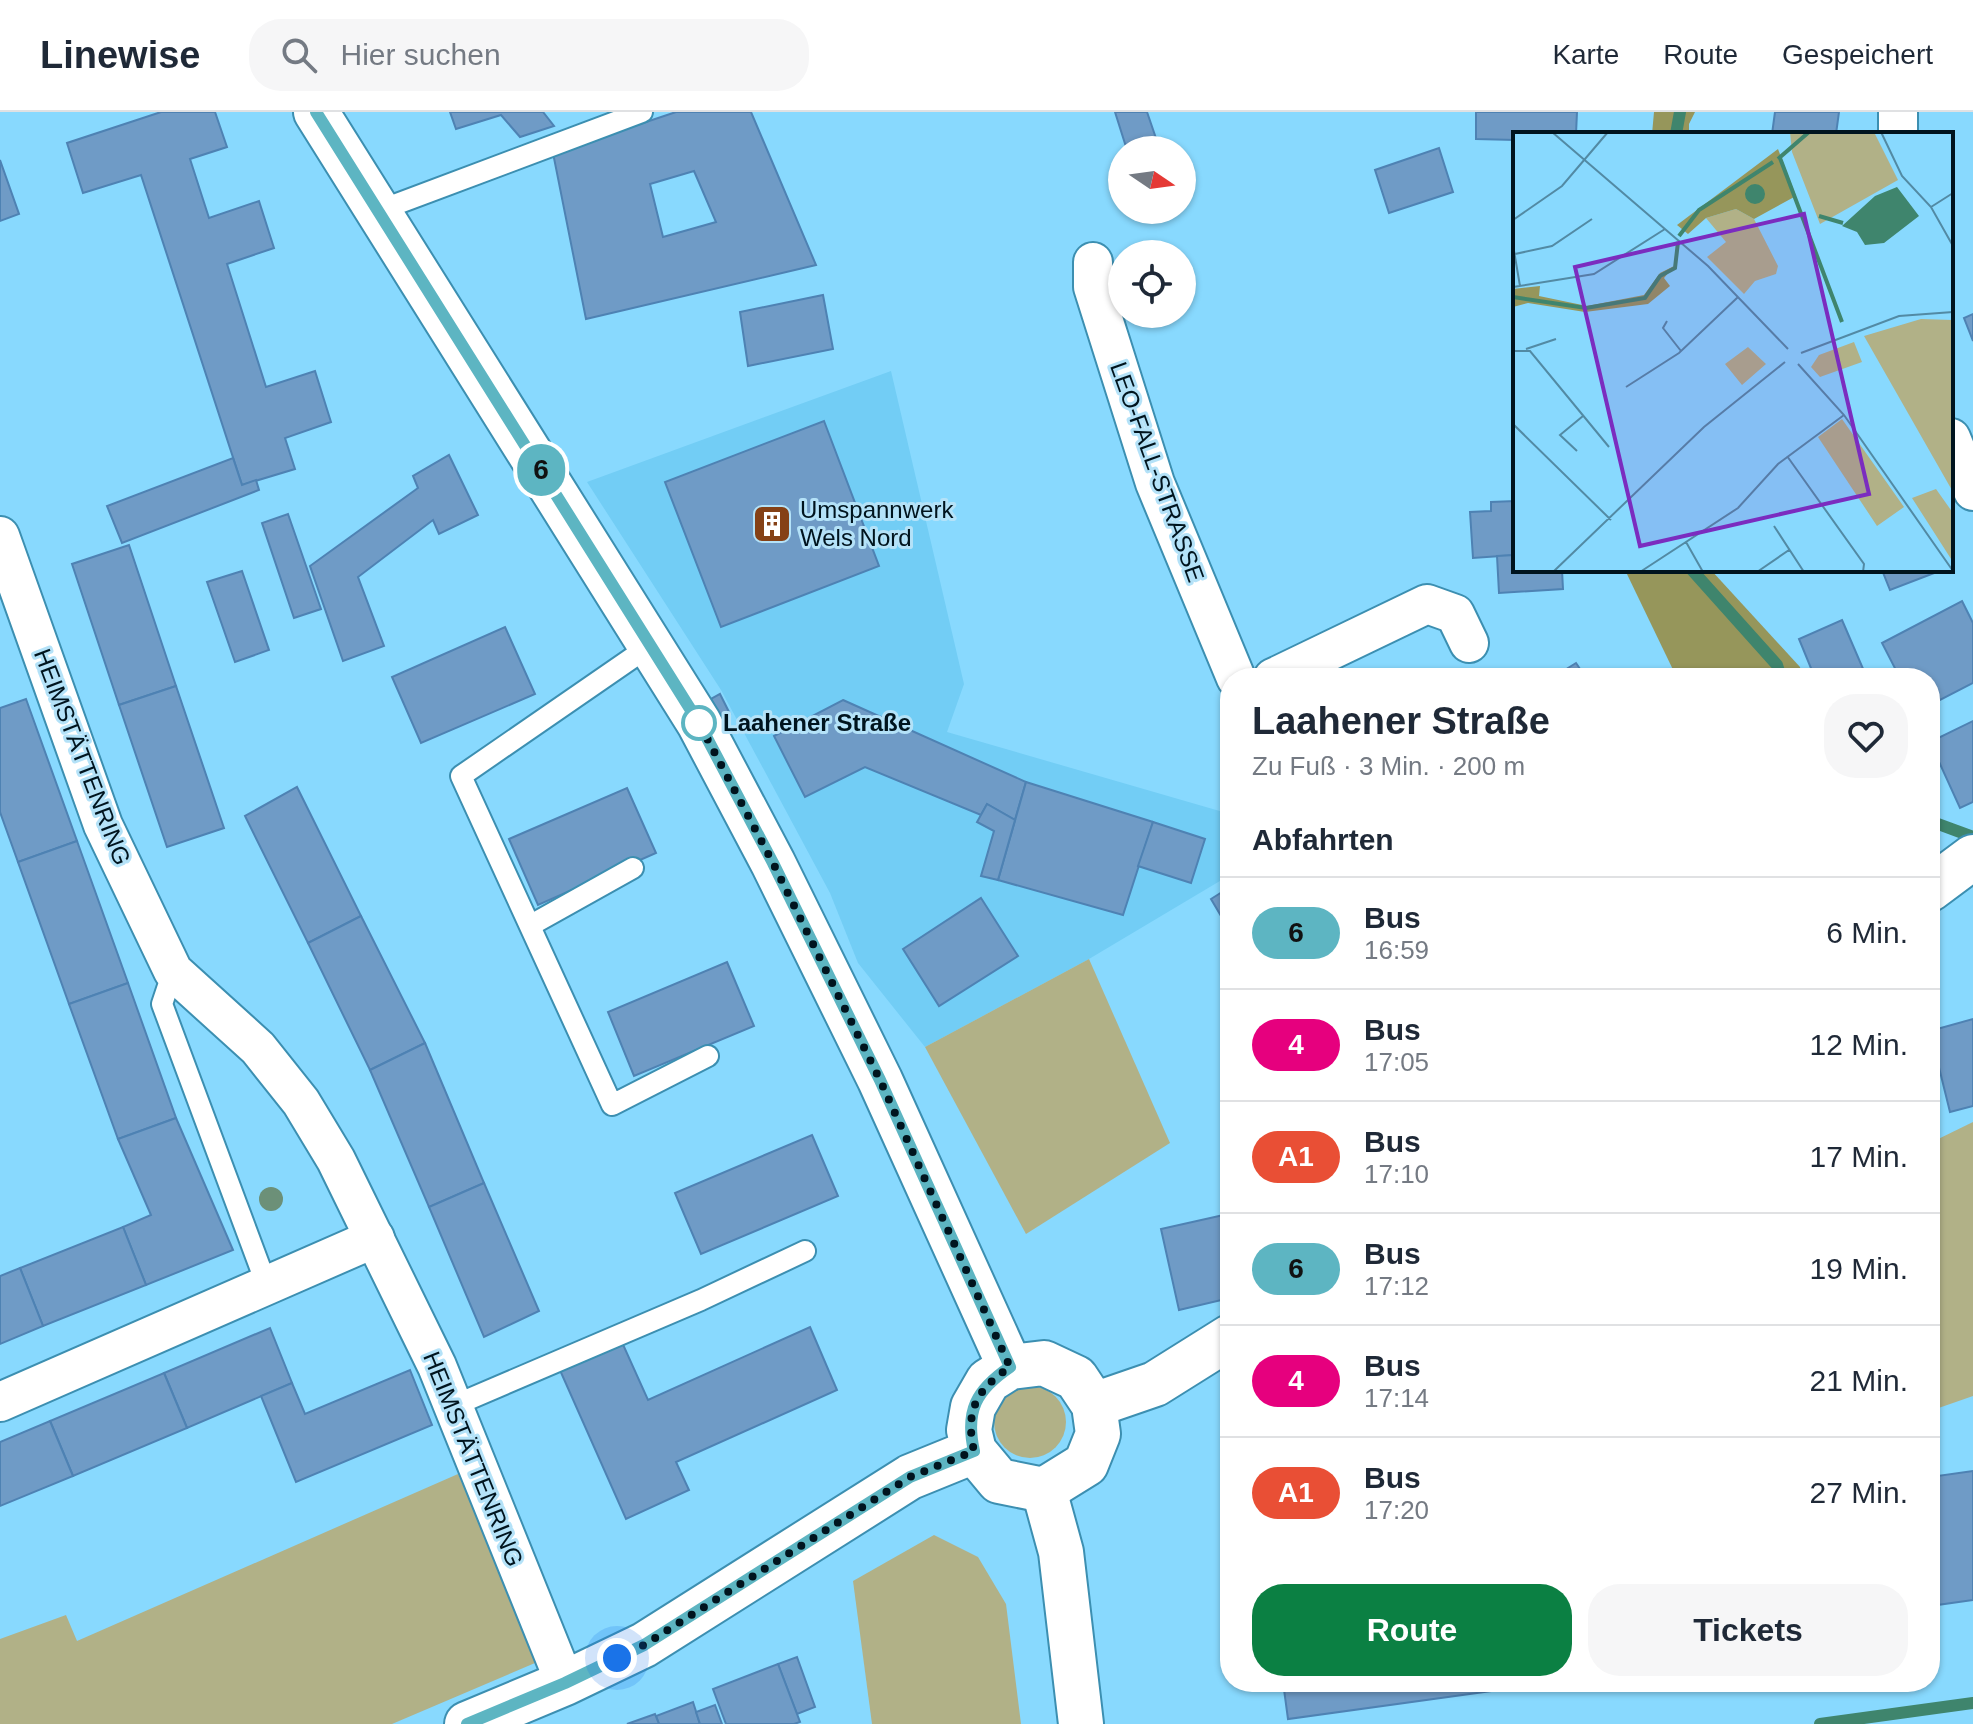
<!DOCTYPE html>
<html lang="de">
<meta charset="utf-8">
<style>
:root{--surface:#fff;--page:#f6f6f7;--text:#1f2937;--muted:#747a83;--line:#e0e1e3;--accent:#0b8043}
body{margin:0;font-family:Helvetica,sans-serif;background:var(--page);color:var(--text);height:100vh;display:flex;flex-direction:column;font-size:30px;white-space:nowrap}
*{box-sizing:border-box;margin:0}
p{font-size:26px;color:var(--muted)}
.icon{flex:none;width:44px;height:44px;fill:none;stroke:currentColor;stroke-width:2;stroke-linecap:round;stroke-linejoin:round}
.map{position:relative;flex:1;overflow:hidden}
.panel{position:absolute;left:1220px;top:556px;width:720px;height:1024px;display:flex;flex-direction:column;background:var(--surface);border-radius:32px;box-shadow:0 2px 6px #0004}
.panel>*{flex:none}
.badge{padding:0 16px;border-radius:26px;font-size:28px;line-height:52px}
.needle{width:52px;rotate:103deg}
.buttons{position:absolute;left:1108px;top:24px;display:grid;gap:16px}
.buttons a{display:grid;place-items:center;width:88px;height:88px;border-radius:50%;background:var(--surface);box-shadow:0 2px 6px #0004;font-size:40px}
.you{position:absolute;width:40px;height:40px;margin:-20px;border:6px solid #fff;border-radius:50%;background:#1a73e8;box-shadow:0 0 0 12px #1a73e833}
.map>.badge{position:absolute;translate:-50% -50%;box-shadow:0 0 0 4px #fff}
h2{padding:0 32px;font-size:30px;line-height:72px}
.round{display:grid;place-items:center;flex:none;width:84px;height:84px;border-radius:32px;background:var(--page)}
.head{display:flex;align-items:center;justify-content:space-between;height:136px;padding:0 32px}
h1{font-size:38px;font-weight:800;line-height:60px}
.cta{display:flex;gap:16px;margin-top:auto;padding:16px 32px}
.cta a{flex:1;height:92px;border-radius:32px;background:var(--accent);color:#fff;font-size:32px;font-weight:800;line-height:92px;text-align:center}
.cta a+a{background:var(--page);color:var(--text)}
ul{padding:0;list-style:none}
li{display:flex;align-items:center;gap:24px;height:112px;padding:0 32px;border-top:2px solid var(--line)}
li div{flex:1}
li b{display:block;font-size:30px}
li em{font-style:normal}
li .badge{min-width:88px;font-weight:700;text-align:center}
header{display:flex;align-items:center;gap:48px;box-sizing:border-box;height:112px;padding:0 40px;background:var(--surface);border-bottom:2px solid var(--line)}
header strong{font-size:38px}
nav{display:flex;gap:44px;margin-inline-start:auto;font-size:28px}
.search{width:560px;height:72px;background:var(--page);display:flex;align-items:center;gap:20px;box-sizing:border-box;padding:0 28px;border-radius:32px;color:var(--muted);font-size:30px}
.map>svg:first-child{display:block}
</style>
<header>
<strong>Linewise</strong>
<div class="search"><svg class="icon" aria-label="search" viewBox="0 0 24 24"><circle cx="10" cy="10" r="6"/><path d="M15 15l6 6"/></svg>Hier suchen</div>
<nav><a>Karte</a><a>Route</a><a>Gespeichert</a></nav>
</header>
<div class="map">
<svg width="1973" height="1612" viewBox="0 0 1973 1612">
<rect width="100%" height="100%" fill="#88d9fe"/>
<!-- built -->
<path fill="#72cdf5" d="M891,259l73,313 -17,48 283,82v61l-141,84 -164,88 -67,-84 -28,-70 -109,-203 -134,-208z"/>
<!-- green -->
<g fill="#b1b187">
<path d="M1089,847l81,184 -144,91 -101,-187z"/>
<path d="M1973,1010v274l-43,15v-268z"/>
<circle cx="1030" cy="1310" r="36"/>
<path d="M458,1362l84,186 -150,64h-392v-85l66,-24 11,26z"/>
<path d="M934,1423l44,22 28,47 15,120h-149l-19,-143z"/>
</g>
<!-- forest -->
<g fill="#96965b">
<path d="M1654,0h41l-6,12v10h-37z"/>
<path d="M1625,458h86l89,97 2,11h-125z"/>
</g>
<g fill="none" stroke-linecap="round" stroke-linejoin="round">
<!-- stream -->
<g stroke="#3f856d" stroke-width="12">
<path d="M1676,22l4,-22"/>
<path d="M1692,458l85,95 4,13"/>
<path d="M1930,709l43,16"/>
<path d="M1820,1612l153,-21"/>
</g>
</g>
<!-- building -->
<g fill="#6f9bc6" stroke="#4e82b3" stroke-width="2" fill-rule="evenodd">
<path d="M161,0h54l12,35 -37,12 19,59 50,-17 15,47 -47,16 39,123 49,-16 16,51 -46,16 10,31 -53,16 -101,-310 -58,18 -16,-50z"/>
<path d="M450,0h93l11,14 -34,11 -19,-22 -45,14z"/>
<path d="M676,0h75l65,153 -230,54 -33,-166zM694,59l22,51 -53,15 -13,-53z"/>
<path d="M1115,0h32l13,38h-33z"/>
<path d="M1476,0h101l-1,22h-61v6l-39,-1z"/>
<path d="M1775,0h64l-3,22h-64z"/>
<path d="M1439,36l14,44 -64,21 -14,-43z"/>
<path d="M0,48l19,54 -19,7z"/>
<path d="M823,183l10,54 -85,17 -8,-54z"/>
<path d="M1973,202v27l-9,-23z"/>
<path d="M824,309l55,145 -158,61 -56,-145z"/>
<path d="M449,343l29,60 -39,19 -6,-14 -75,57 26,69 -41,15 -33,-95 108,-78 -5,-12z"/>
<path d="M233,346l9,27 14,-5 3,10 -137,53 -15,-37z"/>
<path d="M1515,389v54l-42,3 -3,-46 21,-1v-9z"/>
<path d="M288,402l33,95 -27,9 -32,-95z"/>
<path d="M129,433l47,141 -57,19 -47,-141z"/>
<path d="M1515,443v15h47l1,19 -64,4 -2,-37z"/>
<path d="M1882,458h60l-52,20z"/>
<path d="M242,459l27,79 -34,12 -28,-80z"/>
<path d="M1962,489l11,22v60l-33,17 -10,-15v-7h-30l-18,-35z"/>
<path d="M1842,508l25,58h-52l-16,-39z"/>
<path d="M505,515l30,67 -114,49 -29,-66z"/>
<path d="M1576,551l10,15h-34z"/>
<path d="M176,574l48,142 -57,19 -48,-142z"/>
<path d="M720,582l10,20 -8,5 -11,-20z"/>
<path d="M26,587l51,142 -59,21 -18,-50v-104z"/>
<path d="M843,588l183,82 -11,38 -28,-16 -6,11 -116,-48 -60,30 -31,-61z"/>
<path d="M1973,609v81l-13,6 -30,-66z"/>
<path d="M1026,670l127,40 -30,93 -125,-35z"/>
<path d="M297,675l64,129 -53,27 -63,-127z"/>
<path d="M627,676l29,65 -118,52 -29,-66z"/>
<path d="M987,692l28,16 -17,60 -17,-4 13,-45 -17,-9z"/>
<path d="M1153,710l52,17 -14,44 -53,-17z"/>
<path d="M77,729l51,142 -59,21 -51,-142z"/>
<path d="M1230,775v37l-3,2 -16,-27z"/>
<path d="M981,786l37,58 -79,50 -36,-57z"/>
<path d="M361,804l64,127 -55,27 -62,-127z"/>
<path d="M727,850l27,64 -120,50 -26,-64z"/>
<path d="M128,871l48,135 -58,21 -49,-135z"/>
<path d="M1973,907v87l-23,6 -20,-81z"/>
<path d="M425,931l59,140 -55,24 -59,-137z"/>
<path d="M176,1006l57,132 -87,35 -23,-58 28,-12 -33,-76z"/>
<path d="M812,1023l26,61 -137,58 -26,-61z"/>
<path d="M484,1071l55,128 -55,26 -55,-130z"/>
<path d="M1228,1102l2,84 -51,12 -18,-81z"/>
<path d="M123,1115l23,58 -103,41 -23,-58z"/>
<path d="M20,1156l23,58 -43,18v-68z"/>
<path d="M810,1215l27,63 -161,72 13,28 -63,29 -67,-151 62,-28 27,60z"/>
<path d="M270,1216l22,55 -105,45 -23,-55z"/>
<path d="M410,1258l22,55 -136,57 -35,-86 31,-13 13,31z"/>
<path d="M164,1261l23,55 -114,48 -23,-55z"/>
<path d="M50,1309l23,55 -73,30v-64z"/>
<path d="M1973,1359v129l-43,6v-129z"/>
<path d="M797,1545l18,50 -18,7 -19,-50z"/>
<path d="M778,1552l22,58 -6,2h-68l-13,-35z"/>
<path d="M1283,1570h274l-269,37z"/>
<path d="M693,1590l7,22h-41l-3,-8z"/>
<path d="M715,1593l7,19h-22l-4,-12z"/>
<path d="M655,1602l4,10h-32z"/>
</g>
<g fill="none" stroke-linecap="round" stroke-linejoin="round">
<!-- service casing -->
<g stroke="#3c8fb1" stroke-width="24">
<g id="service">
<path d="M378,99l264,-99"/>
<path d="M651,533l-190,131 151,329 96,-49"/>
<path d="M531,813l102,-57"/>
<path d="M173,859l-11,33 105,282"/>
<path d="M453,1294l248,-106 104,-49"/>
</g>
</g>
<!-- minor casing -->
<g stroke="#3c8fb1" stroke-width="42">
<g id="minor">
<path d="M1898,22v-22"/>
<path d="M1093,150v25l62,196 81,195"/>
<path d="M1951,326l22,53"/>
<path d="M0,424l103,289 70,146 85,77 43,54 35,58 101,206 128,317"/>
<path d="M1273,566l154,-74 28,10 14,29"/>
<path d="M0,1290l375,-164"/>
</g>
</g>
<!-- tertiary casing -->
<g stroke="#3c8fb1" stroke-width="48">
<g id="tertiary">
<path d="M1930,777l43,-32"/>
<path d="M1094,1293l61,-21 75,-47"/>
<path d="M467,1612l98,-41 79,-38 266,-168 64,-26"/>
</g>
</g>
<!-- secondary casing -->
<g stroke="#3c8fb1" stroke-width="48">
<g id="secondary">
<path d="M316,0l383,611 74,140 107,217 130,287"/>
<path d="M1044,1251l32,15 18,27 4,29 -12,30 -42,26 -45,-9 -25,-30 -5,-21 4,-23 15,-26 22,-14z"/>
<path d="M1044,1378l17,62 20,172"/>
</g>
</g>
<!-- service -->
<use href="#service" stroke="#fff" stroke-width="20"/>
<!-- minor -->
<use href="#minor" stroke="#fff" stroke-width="38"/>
<!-- tertiary -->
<use href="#tertiary" stroke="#fff" stroke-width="44"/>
<!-- secondary -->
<use href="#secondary" stroke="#fff" stroke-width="44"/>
</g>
<!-- trees -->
<circle fill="#6c9078" cx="271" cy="1087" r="12"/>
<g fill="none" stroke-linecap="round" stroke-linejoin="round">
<!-- line casing -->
<g stroke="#fff" stroke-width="18">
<path id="line" d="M316,0l383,611 74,140 107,217 130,287c-34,23 -45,44 -36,84l-64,26 -266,168 -79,38 -98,41"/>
</g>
<!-- line -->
<use href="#line" stroke="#5db5c2" stroke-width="12"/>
<!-- walk -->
<path stroke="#00141e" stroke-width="8" stroke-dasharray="0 14.4" d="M617,1546l27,-13 266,-168 64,-26c-9,-40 2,-61 36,-84l-130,-287 -107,-217 -74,-140"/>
</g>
<!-- icons -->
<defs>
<g id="building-square" transform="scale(2)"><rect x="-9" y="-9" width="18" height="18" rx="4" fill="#854116" stroke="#b4e2f8"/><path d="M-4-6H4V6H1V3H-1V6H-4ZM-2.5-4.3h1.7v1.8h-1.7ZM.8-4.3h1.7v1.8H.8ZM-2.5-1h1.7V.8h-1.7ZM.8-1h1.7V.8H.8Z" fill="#fff"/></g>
</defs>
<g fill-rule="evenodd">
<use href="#building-square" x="772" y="412"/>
</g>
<!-- markers -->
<circle fill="#fff" stroke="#5db5c2" stroke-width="4" cx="699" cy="611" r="16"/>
<g text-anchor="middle" stroke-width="6" stroke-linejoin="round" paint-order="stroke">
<!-- street labels -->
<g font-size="24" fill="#00141e" stroke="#b4e2f8">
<text transform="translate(1157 360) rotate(70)" y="8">LEO-FALL-STRASSE</text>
<text transform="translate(82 645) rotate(69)" y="8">HEIMSTÄTTENRING</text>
<text transform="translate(473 1347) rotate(68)" y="8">HEIMSTÄTTENRING</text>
</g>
<!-- poi labels -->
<g font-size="24" fill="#00141e" stroke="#b4e2f8" text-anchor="start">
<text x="800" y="406">Umspannwerk<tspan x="800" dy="28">Wels Nord</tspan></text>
</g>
<!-- stop labels -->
<g font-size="24" font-weight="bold" fill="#00141e" stroke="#b4e2f8" text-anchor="start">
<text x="723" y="619">Laahener Straße</text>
</g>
</g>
<!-- overview -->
<g transform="translate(1513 20)">
<rect width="440" height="440" fill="#88d9fe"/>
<path d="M277,0h84l24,48 -78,44 -28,-72zM223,77l18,10 24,47 -2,8 -21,7 -11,13 -37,-37 19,-15 -20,-24zM408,187l32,1v172l-89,-156zM341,210l8,20 -42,15 -9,-10 8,-12zM235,215l18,17 -24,21 -17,-21zM329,287l62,88 -27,19 -59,-89zM423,357l17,24v49l-41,-64z" fill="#b1b187"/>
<path d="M265,17l18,47 -42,23 -18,-10 -30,9 -18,16 -11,-9zM161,134l-10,12 6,8 -22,18 -63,8 -57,-9 -15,4v-18l27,-3 -1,10 48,10 57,-11 16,-22z" fill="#96965b"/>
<path d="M232 62a10 10 0 1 1 20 0a10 10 0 1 1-20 0ZM384,55l22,29 -35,27 -19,2 -8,-13 -15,-6 33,-30z" fill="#3f856d"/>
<path fill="none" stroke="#3f856d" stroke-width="4" d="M267,26l62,164M265,27l31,-27M306,84l24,7M166,104l20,-26 74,-48M0,165l73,11 59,-10 15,-22 15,-8 3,-26"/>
<path fill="none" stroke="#528aa4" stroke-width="2" d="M39,0l156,134 80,83M368,0l21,44 29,31 22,39M418,75l22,-14M0,88l49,-34 46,-54M0,113l7,41M2,122l37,-8 40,-27M0,155l81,-13 71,-45M154,189l-4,7 18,23M13,217l30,-10M0,219h17l79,96M288,221l98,-37 54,-4M285,232l46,51 109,156M113,255l53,-34 59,-56M0,292l98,96M64,319l-17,-16 23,-19M274,324l77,108 -1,8M261,394l30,46M173,410l17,30M40,440l151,-145 81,-65M127,440l98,-64 40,-44 66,-49M244,440l32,-22"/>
<path fill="#7b2cbf" fill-opacity="0.15" stroke="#7b2cbf" stroke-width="4" d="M291,82l65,280 -229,52 -65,-279z"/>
<rect width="440" height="440" fill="none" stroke="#00141e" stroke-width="4"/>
</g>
</svg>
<div class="buttons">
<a><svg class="needle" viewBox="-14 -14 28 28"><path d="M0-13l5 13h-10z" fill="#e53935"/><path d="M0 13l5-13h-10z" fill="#747a83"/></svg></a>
<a><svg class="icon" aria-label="locate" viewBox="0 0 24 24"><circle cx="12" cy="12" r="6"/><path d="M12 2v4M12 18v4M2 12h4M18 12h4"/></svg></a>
</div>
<div class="you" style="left:617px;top:1546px"></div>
<b class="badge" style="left:541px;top:358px;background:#5db5c2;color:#111">6</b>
<section class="panel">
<div class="head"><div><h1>Laahener Straße</h1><p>Zu Fuß · 3 Min. · 200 m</p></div><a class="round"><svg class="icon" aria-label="heart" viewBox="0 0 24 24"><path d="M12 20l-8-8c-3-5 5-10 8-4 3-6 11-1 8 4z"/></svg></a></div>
<h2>Abfahrten</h2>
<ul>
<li><span class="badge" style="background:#5db5c2;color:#111">6</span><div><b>Bus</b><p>16:59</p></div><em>6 Min.</em></li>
<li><span class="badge" style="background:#e6007e;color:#fff">4</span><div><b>Bus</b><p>17:05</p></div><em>12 Min.</em></li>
<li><span class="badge" style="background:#e94f35;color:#fff">A1</span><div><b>Bus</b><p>17:10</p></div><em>17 Min.</em></li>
<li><span class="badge" style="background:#5db5c2;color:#111">6</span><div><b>Bus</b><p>17:12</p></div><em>19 Min.</em></li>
<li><span class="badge" style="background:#e6007e;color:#fff">4</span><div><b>Bus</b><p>17:14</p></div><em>21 Min.</em></li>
<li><span class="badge" style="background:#e94f35;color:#fff">A1</span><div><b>Bus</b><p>17:20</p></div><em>27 Min.</em></li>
</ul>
<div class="cta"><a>Route</a><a>Tickets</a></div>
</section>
</div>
